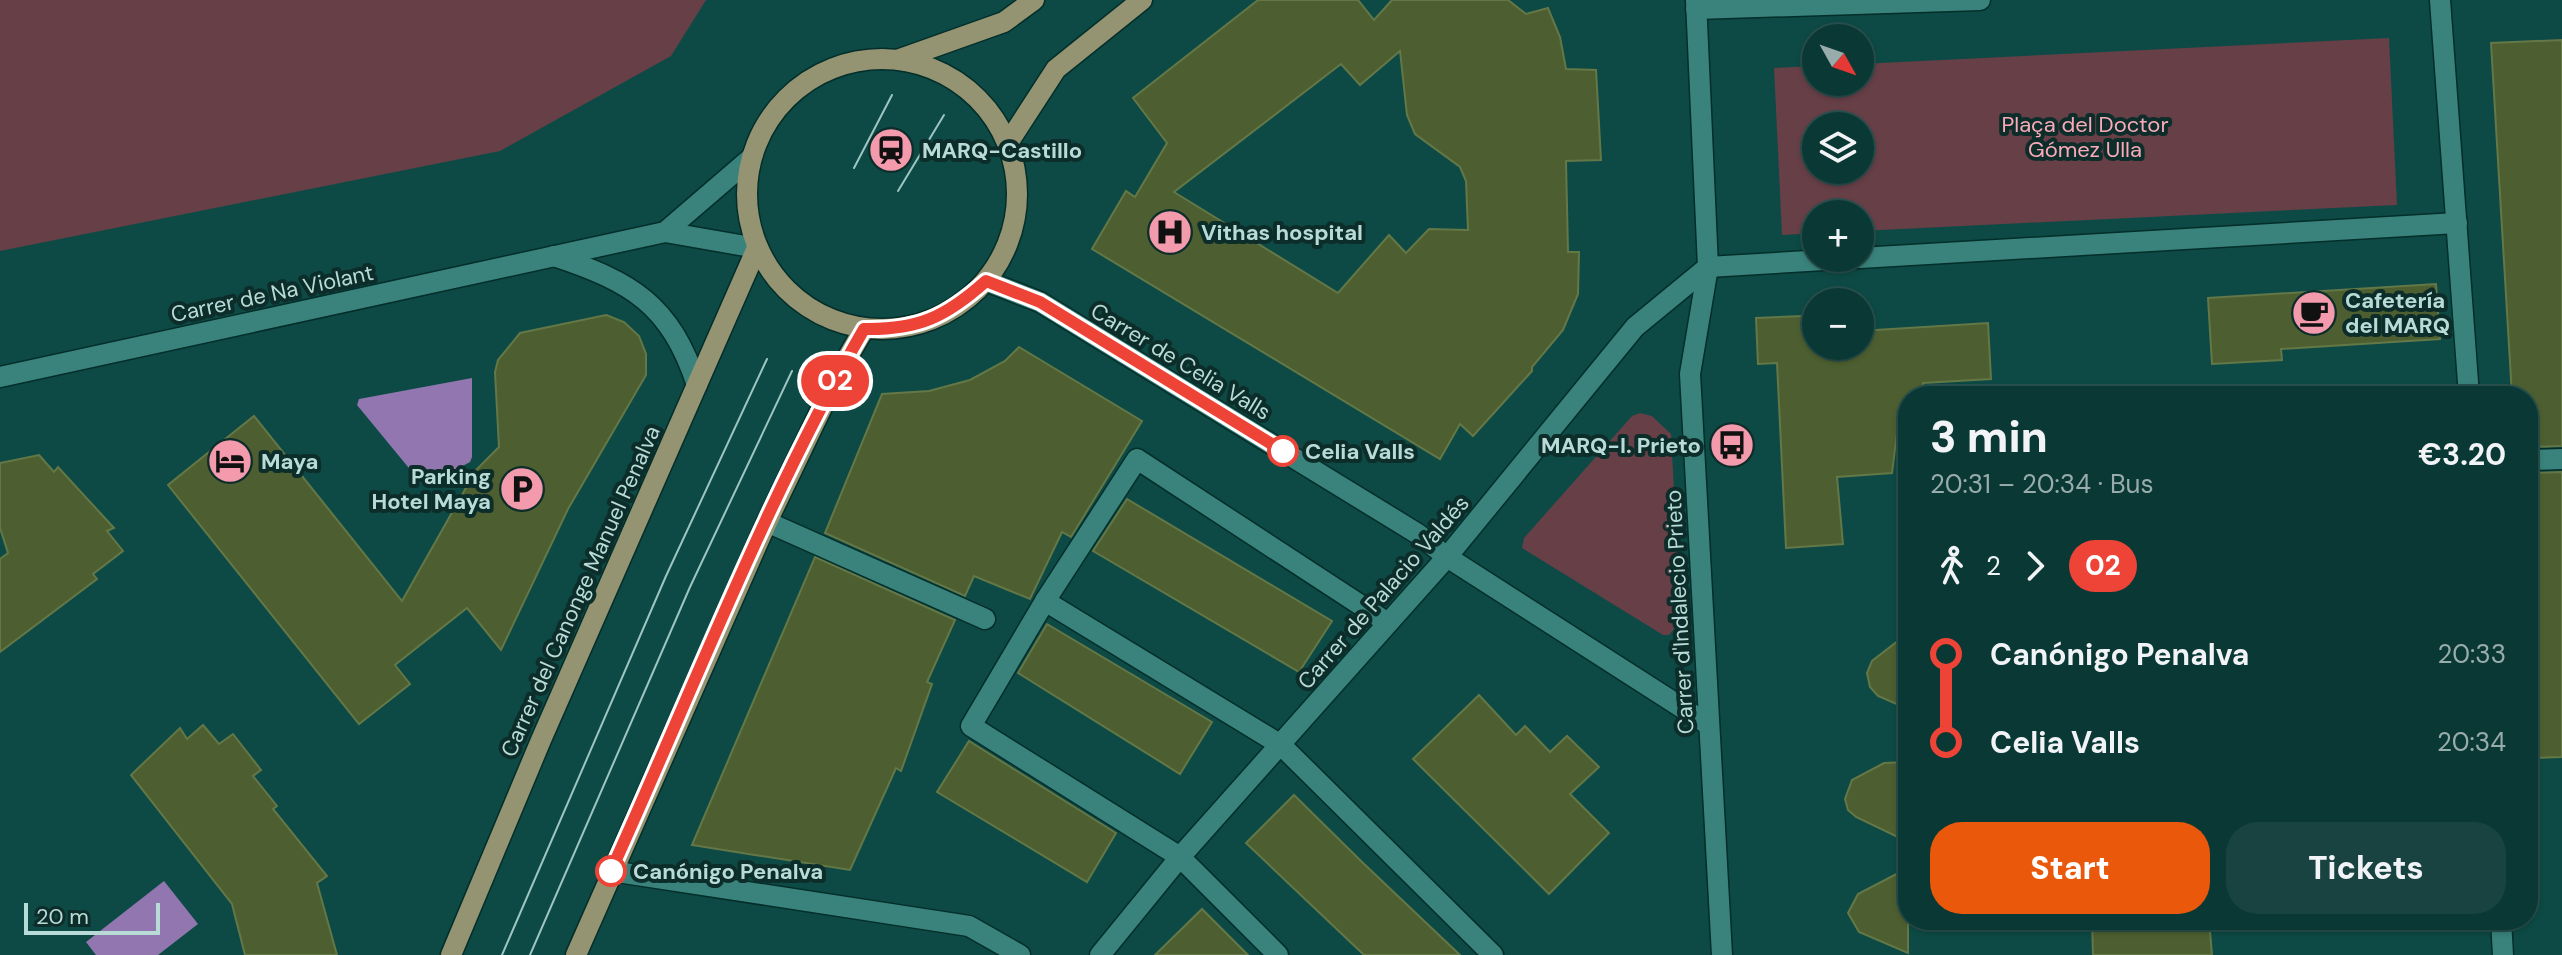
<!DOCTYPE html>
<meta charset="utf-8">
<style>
:root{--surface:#0a3834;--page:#184340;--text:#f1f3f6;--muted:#99acac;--line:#2a524f;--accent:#ea580c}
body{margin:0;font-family:"DM Sans",sans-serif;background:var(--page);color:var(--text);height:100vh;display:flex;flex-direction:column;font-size:30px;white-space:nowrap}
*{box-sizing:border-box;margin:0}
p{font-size:26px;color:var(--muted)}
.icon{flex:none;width:44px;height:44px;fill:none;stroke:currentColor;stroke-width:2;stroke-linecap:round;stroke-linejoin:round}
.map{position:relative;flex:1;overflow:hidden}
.drawer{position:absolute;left:1898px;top:386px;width:640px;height:544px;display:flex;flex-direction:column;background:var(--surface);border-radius:32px;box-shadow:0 2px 6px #0004,0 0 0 2px var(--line)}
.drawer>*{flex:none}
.badge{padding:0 16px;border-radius:26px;font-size:28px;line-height:52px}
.needle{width:52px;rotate:130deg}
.tools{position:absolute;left:1802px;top:24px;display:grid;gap:16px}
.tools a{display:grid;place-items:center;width:72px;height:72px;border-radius:50%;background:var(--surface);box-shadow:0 2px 6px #0004,0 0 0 2px var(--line);font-size:40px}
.scale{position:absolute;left:24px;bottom:20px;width:136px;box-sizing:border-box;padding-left:8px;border:4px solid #b8dbd7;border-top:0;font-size:22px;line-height:28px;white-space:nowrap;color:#b8dbd7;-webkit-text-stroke:6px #0d2d2a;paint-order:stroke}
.map>.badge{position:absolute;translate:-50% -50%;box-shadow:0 0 0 4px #fff}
.legs{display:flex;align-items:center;gap:12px;height:88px;padding:0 32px;font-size:26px}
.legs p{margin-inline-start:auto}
.headline{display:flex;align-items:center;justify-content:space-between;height:136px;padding:0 32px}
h1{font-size:44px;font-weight:800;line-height:60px}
.primary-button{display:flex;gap:16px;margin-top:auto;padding:16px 32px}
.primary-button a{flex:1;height:92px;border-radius:32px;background:var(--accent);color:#fff;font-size:32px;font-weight:800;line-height:92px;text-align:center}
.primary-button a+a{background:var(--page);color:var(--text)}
ul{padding:0 32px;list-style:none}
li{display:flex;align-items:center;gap:28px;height:88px;font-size:30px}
li i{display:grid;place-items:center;width:12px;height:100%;margin:0 10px;background:currentColor}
li i::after{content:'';width:20px;height:20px;margin:-10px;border:6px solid;border-radius:50%;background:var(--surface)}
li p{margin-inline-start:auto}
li:first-child i{background:linear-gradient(#0000 50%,currentColor 0)}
li:last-child i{background:linear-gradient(currentColor 50%,#0000 0)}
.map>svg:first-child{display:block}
</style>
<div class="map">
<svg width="2562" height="955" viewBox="0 0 2562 955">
<rect width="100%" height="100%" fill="#0d4a45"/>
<!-- green -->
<g fill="#663f47" fill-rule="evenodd">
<path d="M0,0h706l-35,56 -171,95 -500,100z"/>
<path d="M2389,38l8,167 -537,26v-17h-44v19l-34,2 -8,-167 42,-2v16h44v-18zM1816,126h44v44h-44z"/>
<path d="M1640,413l12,3 19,18 10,187 -12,14h-6l-141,-87 2,-10 108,-122z"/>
</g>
<!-- water -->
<g fill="#9276af">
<path d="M472,378v79l-2,5 -41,22h-7l-65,-79 2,-6z"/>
<path d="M164,881l34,43 -40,31h-62l-10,-13z"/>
</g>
<!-- building -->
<g fill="#4d5f30" stroke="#637747" stroke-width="2" fill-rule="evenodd">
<path d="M1258,0h100l16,20 18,-20h116l18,14 22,-6 12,29 6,32 30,1 5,90 -35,1 2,91h11l-1,42 -15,36 -31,37v4l-59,65 -13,-12 -20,35 -348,-210 34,-58 9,6 32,-54 -34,-45zM1400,51l7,64 8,19 45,33 6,14 2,49 -39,-1 -23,24 -17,-18 -51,58 -164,-101 167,-128 19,21z"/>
<path d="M2562,40v406l-34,1v-51h-16l-21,-353z"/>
<path d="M2436,284l4,55 -159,10 1,11 -70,4 -4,-66z"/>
<path d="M606,315l18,7 15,14 7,18v21l-78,134 -67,141 -34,-42 -72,57 15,19 -51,40 -191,-239 86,-69 148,185 74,-131 23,-23 -4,-75 3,-12 22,-27z"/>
<path d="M1803,316l4,18h9v12h44v-15l128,-8 3,56 -68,4 1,13h-16v44l-11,-7 -5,40 -55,4 6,67 -57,4 -9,-185 -19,1 -2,-46z"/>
<path d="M1019,347l123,74 -71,116 -9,-5 -32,67 -56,-23 -9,20 -140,-63 57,-139 47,-3 41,-11 35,-19z"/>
<path d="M39,455l15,17 4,-5 56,61 -7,3 16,20 -30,23 4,5 -97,73v-93l8,-6 -8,-25v-65z"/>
<path d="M2562,472v285l-29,1 -5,-86v-199z"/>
<path d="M1127,499l205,122 -33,51 -206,-121z"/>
<path d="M815,557l140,63 -28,62 5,2 -31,87 -5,-3 -46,102 -158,-25z"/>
<path d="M1047,624l165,98 -32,52 -162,-101z"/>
<path d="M1908,633v76l-30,-13 -8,-9 -3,-14 5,-12z"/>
<path d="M1479,695l37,40 9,-9 25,26 17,-16 32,31 -29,27 39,39 -60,61 -136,-135z"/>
<path d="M203,725l16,19 14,-10 28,36 -8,6 24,30 -4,3 54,67 -10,7 20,72h-92l-13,-51 -101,-129 49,-47 7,11z"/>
<path d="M969,741l147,92 -29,49 -150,-90z"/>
<path d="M1908,762v62l-2,17 -50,-24 -8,-7 -3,-11 7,-19 32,-17z"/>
<path d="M1294,795l68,67 98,93h-96l-118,-112z"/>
<path d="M1908,868v85l-49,-21 -11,-19 10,-19z"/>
<path d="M1202,909l46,46h-93z"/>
<path d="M2092,920h117l3,35h-119z"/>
</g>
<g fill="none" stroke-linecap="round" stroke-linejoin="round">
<!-- minor casing -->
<g stroke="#042e2a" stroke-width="23">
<g id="minor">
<path d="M1696,0l12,267 -18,107 32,581"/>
<path d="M2440,0l29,396"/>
<path d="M1696,9l284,-9"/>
<path d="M665,232l86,-74"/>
<path d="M554,256c78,26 116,48 143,129"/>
<path d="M1860,258l597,-35"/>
<path d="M1708,267l150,-9"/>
<path d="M986,281l54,21 378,232 29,23 262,168"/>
<path d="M0,377l665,-145 92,16"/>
<path d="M2528,460l34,-1"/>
<path d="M767,522l218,97"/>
<path d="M1045,601l236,144 212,210"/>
<path d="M611,871l358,55 51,29"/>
<path d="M2501,920l2,35"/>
<path d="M1100,955l80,-98 267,-300 188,-230 73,-60"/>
<path d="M1278,955l-98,-98 -209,-131 74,-125 92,-142 251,164"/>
</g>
</g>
<!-- major casing -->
<g stroke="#042e2a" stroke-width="23">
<g id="major">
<circle cx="882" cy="194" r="135"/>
<path d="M900,59l104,-37 30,-22"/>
<path d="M1008,143l48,-74 86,-69"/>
<path d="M451,955l90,-215 216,-492"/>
<path d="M576,955l191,-433 71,-148 26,-45"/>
</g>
</g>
<!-- minor -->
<use href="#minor" stroke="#39837c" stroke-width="20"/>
<!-- major -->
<use href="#major" stroke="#959472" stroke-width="20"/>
<!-- tram -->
<g stroke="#9ec5c1" stroke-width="2">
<path d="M854,168l38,-73"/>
<path d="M898,191l46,-76"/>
<path d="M502,955l164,-379 101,-217"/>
<path d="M530,955l160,-368 102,-216"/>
</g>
</g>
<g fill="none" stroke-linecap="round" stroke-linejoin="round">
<!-- line-1 casing -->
<g stroke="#fff" stroke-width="18">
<path id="line-1" d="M611,871c81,-179 156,-374 253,-542 54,1 82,-12 122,-48l54,21 243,149"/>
</g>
<!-- line-1 -->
<use href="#line-1" stroke="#ed4437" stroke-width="12"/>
</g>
<!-- icons -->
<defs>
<g id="station-disc" transform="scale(2.3)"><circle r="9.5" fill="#f39aac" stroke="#0d2d2a"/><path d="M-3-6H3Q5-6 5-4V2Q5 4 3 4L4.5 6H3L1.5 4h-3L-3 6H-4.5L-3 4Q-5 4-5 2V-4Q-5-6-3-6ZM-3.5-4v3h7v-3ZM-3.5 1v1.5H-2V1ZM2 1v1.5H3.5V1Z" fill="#111"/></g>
<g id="hospital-disc" transform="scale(2.3)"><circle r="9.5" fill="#f39aac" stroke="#0d2d2a"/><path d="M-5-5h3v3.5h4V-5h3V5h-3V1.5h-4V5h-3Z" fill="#111"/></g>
<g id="cafe-disc" transform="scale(2.3)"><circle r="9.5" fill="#f39aac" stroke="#0d2d2a"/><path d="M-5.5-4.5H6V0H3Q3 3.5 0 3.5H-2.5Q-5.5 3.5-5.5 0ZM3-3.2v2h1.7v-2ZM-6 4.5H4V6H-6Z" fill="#111"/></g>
<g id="bus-disc" transform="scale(2.3)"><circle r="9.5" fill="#f39aac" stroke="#0d2d2a"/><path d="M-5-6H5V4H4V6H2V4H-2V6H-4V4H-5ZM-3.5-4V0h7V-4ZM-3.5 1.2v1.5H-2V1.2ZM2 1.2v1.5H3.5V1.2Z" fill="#111"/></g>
<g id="hotel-disc" transform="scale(2.3)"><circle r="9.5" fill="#f39aac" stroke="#0d2d2a"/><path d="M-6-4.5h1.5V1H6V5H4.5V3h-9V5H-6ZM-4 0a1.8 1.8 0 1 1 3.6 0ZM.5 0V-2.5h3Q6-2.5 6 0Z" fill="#111"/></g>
<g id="parking-disc" transform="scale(2.3)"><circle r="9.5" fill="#f39aac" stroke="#0d2d2a"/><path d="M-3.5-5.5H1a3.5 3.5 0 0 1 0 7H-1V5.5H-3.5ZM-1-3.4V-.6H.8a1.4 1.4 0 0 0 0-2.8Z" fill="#111"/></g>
</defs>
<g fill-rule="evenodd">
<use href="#station-disc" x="891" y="150"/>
<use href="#hospital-disc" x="1170" y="232"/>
<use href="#cafe-disc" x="2314" y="313"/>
<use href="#bus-disc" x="1732" y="445"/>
<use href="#hotel-disc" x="230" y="461"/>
<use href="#parking-disc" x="522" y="489"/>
</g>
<!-- markers -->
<g fill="#fff" stroke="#ed4437" stroke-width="4">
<circle cx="1283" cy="451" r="14"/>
<circle cx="611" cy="871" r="14"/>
</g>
<g text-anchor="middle" stroke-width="8" stroke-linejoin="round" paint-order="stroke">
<!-- park labels -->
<g font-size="22" fill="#faaab9" stroke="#0d2d2a">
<text x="2085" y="132">Plaça del Doctor<tspan x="2085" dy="25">Gómez Ulla</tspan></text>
</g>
<!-- poi labels -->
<g font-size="22" font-weight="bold" fill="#b8dbd7" stroke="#0d2d2a" text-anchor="start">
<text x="922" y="158">MARQ-Castillo</text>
<text x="1201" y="240">Vithas hospital</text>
<text x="2345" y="308">Cafetería<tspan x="2345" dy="25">del MARQ</tspan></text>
<text x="1701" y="453" text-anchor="end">MARQ-I. Prieto</text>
<text x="261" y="469">Maya</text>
<text x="491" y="484" text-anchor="end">Parking<tspan x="491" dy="25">Hotel Maya</tspan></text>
</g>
<!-- street labels -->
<g font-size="22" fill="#b8dbd7" stroke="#0d2d2a">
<text transform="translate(272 293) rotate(-12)" y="8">Carrer de Na Violant</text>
<text transform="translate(1181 361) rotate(31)" y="8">Carrer de Celia Valls</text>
<text transform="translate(580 591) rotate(-66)" y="8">Carrer del Canonge Manuel Penalva</text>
<text transform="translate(1383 592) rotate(-49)" y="8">Carrer de Palacio Valdés</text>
<text transform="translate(1679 612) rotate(-93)" y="8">Carrer d'Indalecio Prieto</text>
</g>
<!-- stop labels -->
<g font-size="22" font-weight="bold" fill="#b8dbd7" stroke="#0d2d2a" text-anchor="start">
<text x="1305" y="459">Celia Valls</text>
<text x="633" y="879">Canónigo Penalva</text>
</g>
</g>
</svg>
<div class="tools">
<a><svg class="needle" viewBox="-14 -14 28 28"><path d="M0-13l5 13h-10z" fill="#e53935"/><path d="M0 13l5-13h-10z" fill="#99acac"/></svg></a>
<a><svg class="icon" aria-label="layers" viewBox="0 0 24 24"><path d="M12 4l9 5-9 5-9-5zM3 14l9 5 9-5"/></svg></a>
<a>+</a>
<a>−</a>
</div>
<div class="scale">20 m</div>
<b class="badge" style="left:835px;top:381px;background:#ed4437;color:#fff">02</b>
<section class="drawer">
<div class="headline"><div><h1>3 min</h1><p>20:31 – 20:34 · Bus</p></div><b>€3.20</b></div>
<div class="legs"><svg class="icon" aria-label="walk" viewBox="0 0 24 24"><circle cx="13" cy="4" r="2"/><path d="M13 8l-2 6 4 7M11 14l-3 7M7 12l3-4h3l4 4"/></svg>2<svg class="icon" aria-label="forward" viewBox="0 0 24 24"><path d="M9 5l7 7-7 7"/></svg><b class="badge" style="background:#ed4437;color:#fff">02</b></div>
<ul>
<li><i style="color:#ed4437"></i><b>Canónigo Penalva</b><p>20:33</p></li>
<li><i style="color:#ed4437"></i><b>Celia Valls</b><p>20:34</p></li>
</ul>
<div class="primary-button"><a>Start</a><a>Tickets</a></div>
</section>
</div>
